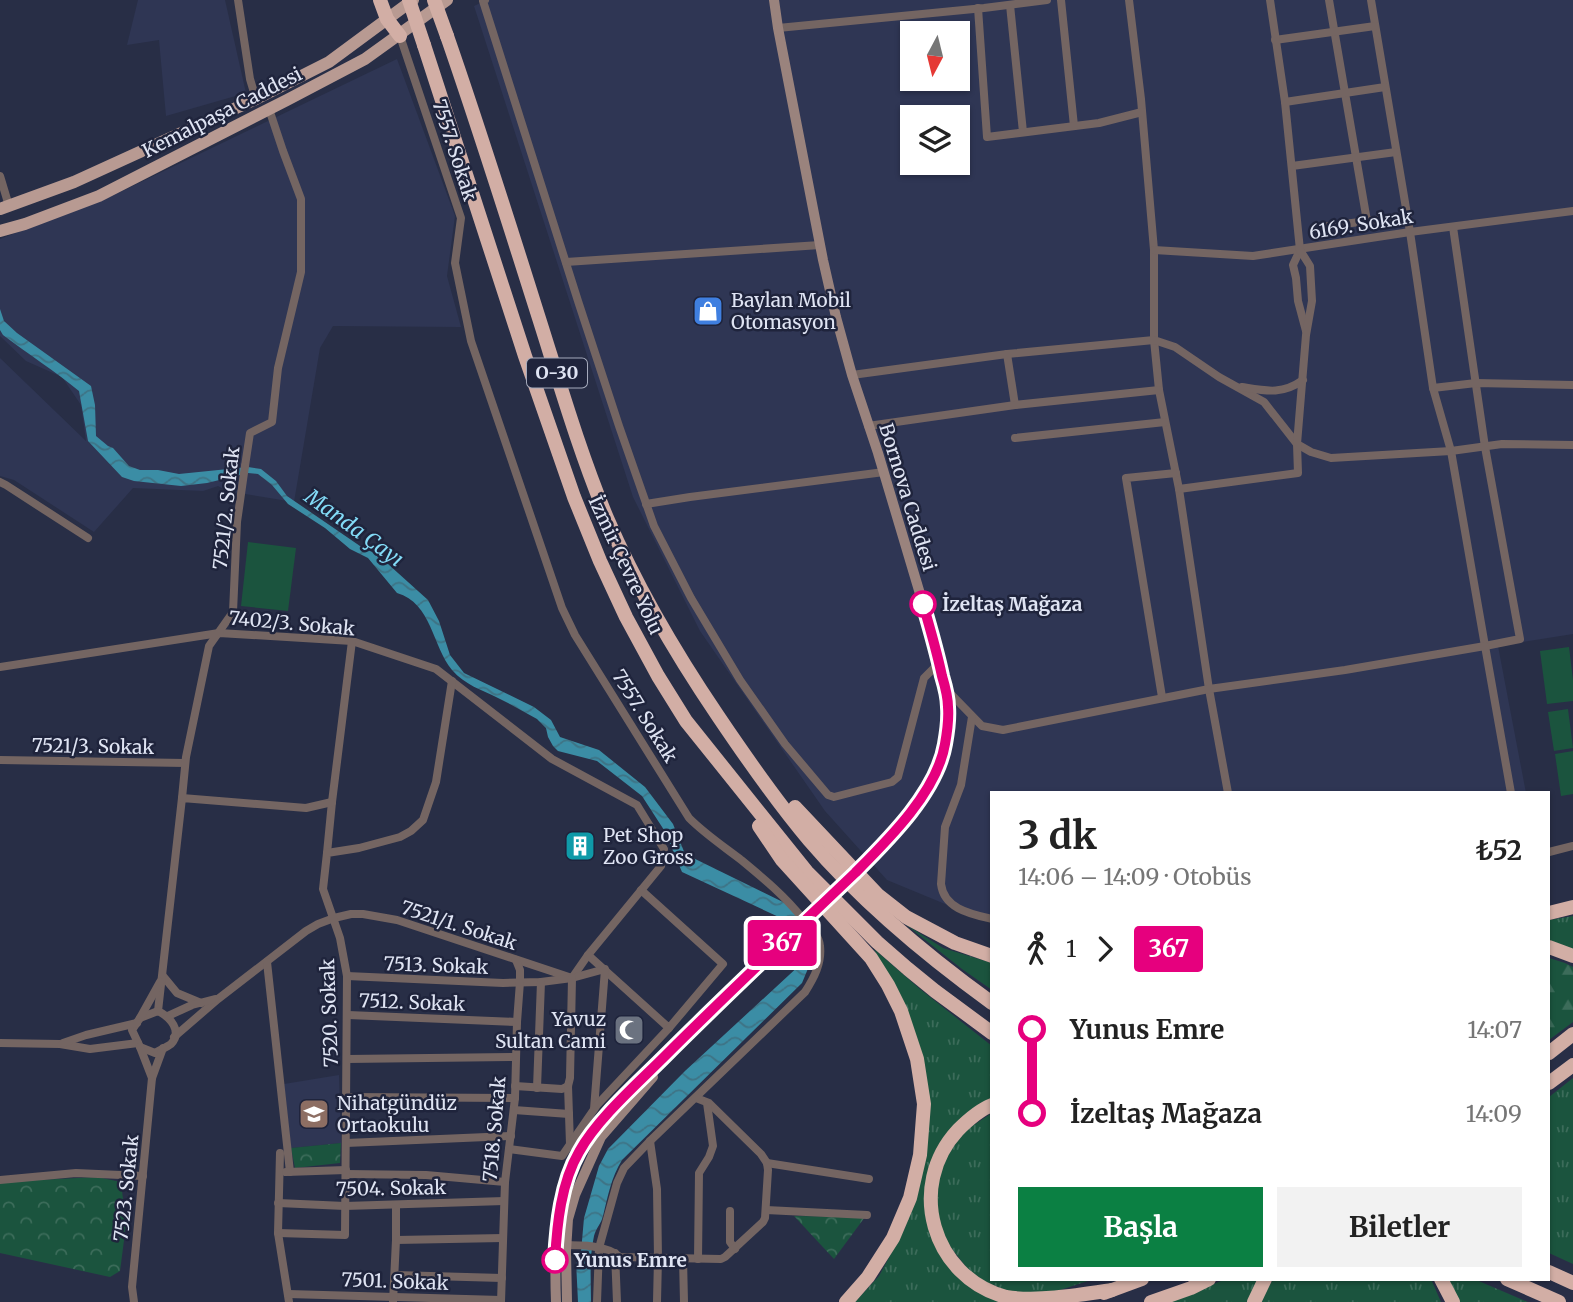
<!DOCTYPE html>
<html lang="tr">
<meta charset="utf-8">
<style>
:root{--surface:#fff;--page:#f2f2f2;--text:#222;--muted:#767676;--accent:#0b8043}
body{margin:0;font-family:Merriweather,serif;background:var(--page);color:var(--text);height:100vh;display:flex;flex-direction:column;font-size:26px;white-space:nowrap}
*{box-sizing:border-box;margin:0}
p{font-size:23px;color:var(--muted)}
.icon{flex:none;width:38px;height:38px;fill:none;stroke:currentColor;stroke-width:2;stroke-linecap:round;stroke-linejoin:round}
.map{position:relative;flex:1;overflow:hidden}
.panel{position:absolute;left:990px;top:791px;width:560px;height:490px;display:flex;flex-direction:column;background:var(--surface);border-radius:0px;box-shadow:0 2px 5px #0004}
.panel>*{flex:none}
.badge{padding:0 14px;border-radius:5px;font-size:24px;line-height:46px}
.needle{width:46px;rotate:187deg}
.buttons{position:absolute;left:900px;top:21px;display:grid;gap:14px}
.buttons a{display:grid;place-items:center;width:70px;height:70px;border-radius:0px;background:var(--surface);box-shadow:0 2px 5px #0004;font-size:35px}
.map>.badge{position:absolute;translate:-50% -50%;box-shadow:0 0 0 4px #fff}
.legs{display:flex;align-items:center;gap:10px;height:77px;padding:0 28px;font-size:23px}
.legs p{margin-inline-start:auto}
.overview{display:flex;align-items:center;justify-content:space-between;height:119px;padding:0 28px}
h1{font-size:38px;font-weight:700;line-height:52px}
.primary-button{display:flex;gap:14px;margin-top:auto;padding:14px 28px}
.primary-button a{flex:1;height:80px;border-radius:0px;background:var(--accent);color:#fff;font-size:28px;font-weight:700;line-height:80px;text-align:center}
.primary-button a+a{background:var(--page);color:var(--text)}
ul{padding:0 28px;list-style:none}
li{display:flex;align-items:center;gap:24px;height:84px;font-size:26px}
li i{display:grid;place-items:center;width:10px;height:100%;margin:0 9px;background:currentColor}
li i::after{content:'';width:18px;height:18px;margin:-9px;border:5px solid;border-radius:50%;background:var(--surface)}
li p{margin-inline-start:auto}
li:first-child i{background:linear-gradient(#0000 50%,currentColor 0)}
li:last-child i{background:linear-gradient(currentColor 50%,#0000 0)}
.map>svg:first-child{display:block}
</style>
<div class="map">
<svg width="1573" height="1302" viewBox="0 0 1573 1302">
<defs>
<pattern id="grass-tufts" width="24" height="20" patternUnits="userSpaceOnUse" patternTransform="scale(1.75)"><rect width="24" height="20" fill="#1b543e"/><path d="M3 7l-1-3M5 7V3M7 7l1-3M15 17l-1-3M17 17v-4M19 17l1-3" fill="none" stroke="#3c6c5a"/></pattern>
<pattern id="forest-firs" width="22" height="20" patternUnits="userSpaceOnUse" patternTransform="scale(1.75)"><rect width="22" height="20" fill="#1b543e"/><path d="M5 1l3.5 6h-7zM16 11l3.5 6h-7z" fill="#3c6c5a"/></pattern>
<pattern id="park-crowns" width="20" height="18" patternUnits="userSpaceOnUse" patternTransform="scale(1.75)"><rect width="20" height="18" fill="#1b543e"/><path d="M2 6a3 3 0 1 1 6 0M12 15a3 3 0 1 1 6 0" fill="none" stroke="#3c6c5a"/></pattern>
<pattern id="water-waves" width="16" height="10" patternUnits="userSpaceOnUse" patternTransform="scale(1.75)"><rect width="16" height="10" fill="#3b8da5"/><path d="M0 5q4-4 8 0t8 0" fill="none" stroke="#3e7385"/></pattern>
</defs>
<rect width="100%" height="100%" fill="#282e46"/>
<!-- built -->
<g fill="#2f3654" fill-rule="evenodd">
<path d="M138,0h87l21,93 -80,23 -7,-76 -32,5z"/>
<path d="M487,0h1086v634l-75,12 28,147h-534v124l-30,-6 -75,-31 -62,-69 -125,-180 -67,-134 -159,-491zM912,33h45v46h-45zM912,117h45v46h-45z"/>
<path d="M397,59l58,157 -8,60 14,51 -128,-1 -13,22 -26,154 -67,-11 -9,-5 -15,5 -70,-3 -39,44 -80,-52 -14,-4v-118l86,83 -5,-36 -19,-28 -36,-16 -26,-25v-97l114,-44z"/>
<path d="M339,1075l2,68 -50,5 -7,-64z"/>
</g>
<!-- grass -->
<g fill="url(#grass-tufts)">
<path d="M1573,916v33l-24,-9v-20z"/>
<path d="M905,924l38,24 49,15v27l-30,-21z"/>
<path d="M874,949l46,40 72,57v53l-61,69 5,77 11,20 24,23 25,12 8,2h-149l24,-26 26,-48 21,-84 -16,-123z"/>
<path d="M1573,1078v186l-24,-11v-156z"/>
<path d="M992,1113v166h102l-43,14 -32,3 -45,-19 -33,-42 -5,-23 1,-30 10,-27 19,-25z"/>
<path d="M1226,1279h34l-10,23h-80z"/>
<path d="M1273,1279h158l10,23h-181z"/>
<path d="M1446,1279h28l54,23h-71z"/>
</g>
<!-- forest -->
<path fill="url(#forest-firs)" d="M1549,958l16,5 8,4v55l-24,18z"/>
<!-- park -->
<g fill="url(#park-crowns)">
<path d="M341,1143l-1,20 -45,5 -4,-20z"/>
<path d="M97,1177l24,5 5,43 -6,46 -10,6 -110,-24v-71z"/>
<path d="M794,1216l71,1 -31,42z"/>
</g>
<!-- pitch -->
<g fill="#1b543e">
<path d="M248,542l48,6 -8,63 -47,-5z"/>
<path d="M1569,647l4,33v21l-26,3 -7,-53z"/>
<path d="M1568,709l5,39 -19,3 -6,-39z"/>
<path d="M1573,751v43l-12,2 -6,-42z"/>
</g>
<!-- water -->
<path fill="url(#water-waves)" d="M0,309l4,12 13,12 74,53 4,19 1,31 12,10 5,2 16,18 11,4h18l21,4 69,-7 13,2 15,12 11,15 73,50 18,9 50,45 11,21 11,34 14,18 70,34 17,13 9,17 39,13 46,37 28,37 12,30 102,50 27,31 1,9 -1,10 -12,29 -180,177c-11,18 -14,36 -19,56 -2,8 -7,12 -9,20 -5,22 -3,44 -3,66h-13l-2,-41 5,-9 3,-34 15,-52 9,-17 77,-78 117,-108c6,-20 1,-34 -15,-47l-6,2 -99,-46 -18,-42 -22,-34 -45,-35 -39,-10 -5,-5 -5,-9 -2,-9 -9,-9c-13,-7 -26,-15 -39,-21 -16,-8 -33,-13 -46,-28 -20,-24 -20,-67 -55,-77l-29,-35 -18,-9 -25,-21 -37,-24 -16,-19 -14,-11 -10,-1 -41,10 -26,3 -47,-5 -12,-4 -34,-36 -9,-50c-24,-20 -51,-37 -76,-56l-3,-5z"/>
<g fill="none" stroke-linecap="round" stroke-linejoin="round">
<!-- minor -->
<g stroke="#746562" stroke-width="8">
<path d="M238,0l12,79 6,20"/>
<path d="M485,0l-2,1 95,300 41,125 35,100 37,72 49,82 45,64 43,51 6,2 58,-15 6,-5 26,-99 15,-15"/>
<path d="M1061,0l13,126"/>
<path d="M1129,0l12,99 13,151v90l5,50 20,99 30,200 19,104"/>
<path d="M1329,0l38,221"/>
<path d="M1371,0l39,232 23,156 18,63 34,195 35,-7 -35,-192 -32,-220"/>
<path d="M1010,5l13,127"/>
<path d="M978,8l9,129 112,-14 43,-11"/>
<path d="M778,28l206,-20 63,-8"/>
<path d="M400,36l61,182 -6,45 16,78 91,267 13,27 114,183c16,16 34,28 51,41 23,19 45,37 63,60 7,8 16,16 17,27 2,17 -6,32 -15,46l-155,149 -26,27 -7,15 -18,65 -2,54"/>
<path d="M1275,40l100,-14"/>
<path d="M1285,102l100,-15"/>
<path d="M1292,166l104,-14"/>
<path d="M0,176l9,30"/>
<path d="M1320,227l87,-11"/>
<path d="M1154,250l99,6 157,-24 163,-21"/>
<path d="M1300,250l-7,15 3,13 2,23 8,30"/>
<path d="M566,262l254,-17"/>
<path d="M1007,354l8,51"/>
<path d="M852,375l155,-21 147,-14 21,7 44,30 45,25 33,42 14,8 20,6 120,-7 51,-7 71,1"/>
<path d="M1242,387c24,4 40,8 61,-7"/>
<path d="M1433,388l43,-5 97,2"/>
<path d="M868,426l147,-21 144,-15"/>
<path d="M1015,438l150,-16"/>
<path d="M245,466l5,-33 22,-11 6,-54 23,-96v-73l-18,-48 -14,-42"/>
<path d="M0,482l6,3 82,53"/>
<path d="M1179,489l119,-16 -1,-29 9,-109 6,-34 -2,-35 -10,-16 -15,-148 -15,-102"/>
<path d="M646,504l44,-7 194,-25"/>
<path d="M0,667l219,-34 133,8 84,28 116,90 85,46 27,44 -3,17 -73,89 -16,23 -175,-58 -34,-6h-12l-17,4 -16,6 -12,7 -88,68 -44,38"/>
<path d="M945,688l37,38 21,4 206,-41 136,-19 140,-24 26,147"/>
<path d="M1162,697l-36,-219 50,-5"/>
<path d="M972,717l-11,68 -16,42 -4,57c3,25 30,30 51,35"/>
<path d="M0,760l185,3"/>
<path d="M1549,852l24,-6"/>
<path d="M327,853l5,-51 20,-161"/>
<path d="M588,955l81,73 54,-64 -82,-74"/>
<path d="M267,962l23,210"/>
<path d="M163,976l14,17 24,10"/>
<path d="M347,976l156,7 38,-1 31,-4 33,-9 -11,140"/>
<path d="M158,1011l24,-213 124,10 26,-6"/>
<path d="M158,1011c12,6 25,20 13,33 -4,3 -11,6 -16,9l-15,-6 -8,-17 8,-12z"/>
<path d="M348,1015l169,7"/>
<path d="M168,1016l24,-11 23,-6"/>
<path d="M140,1018l20,-36"/>
<path d="M0,1043l60,1 30,5 48,-6"/>
<path d="M63,1043l23,-8 51,-12"/>
<path d="M140,1047l12,31"/>
<path d="M347,1059l169,-2"/>
<path d="M515,1086l47,3 6,-3"/>
<path d="M537,1088l4,-106"/>
<path d="M347,1097l168,1"/>
<path d="M514,1110l55,4"/>
<path d="M650,1141l7,48 1,69 -1,44"/>
<path d="M346,1143l165,-7"/>
<path d="M570,1144l-2,-58 2,-8 2,-100"/>
<path d="M509,1149l53,7 35,-51 72,-77"/>
<path d="M280,1153l-2,80 11,69"/>
<path d="M767,1163l102,16"/>
<path d="M286,1172l60,-2"/>
<path d="M346,1174l80,1 79,7"/>
<path d="M0,1180l76,-7 67,3"/>
<path d="M278,1203l67,3 159,-5"/>
<path d="M766,1210l101,5"/>
<path d="M730,1211v31l5,7"/>
<path d="M278,1233l67,2 2,-259 -7,-38 -17,-49 4,-36 32,-5 41,-11 11,-6 12,-11 13,-38 16,-101"/>
<path d="M396,1240l107,-2"/>
<path d="M563,1245c18,0 43,0 57,12l101,2 4,-2 38,-35 2,-4 3,-48 -1,-7 -6,-9 -52,-51 -13,-5"/>
<path d="M615,1253l2,49"/>
<path d="M683,1258l1,44"/>
<path d="M698,1259l1,-86 10,-16 4,-11 -6,-43"/>
<path d="M395,1275l107,3"/>
<path d="M288,1294l213,6"/>
<path d="M134,1302l-2,-15 20,-209 11,-30"/>
<path d="M393,1302l3,-62v-35"/>
<path d="M501,1302l4,-120 10,-84 2,-76 3,-40v-12l-4,-10"/>
</g>
<!-- secondary -->
<g stroke="#9a837d" stroke-width="10">
<path d="M774,0l4,28 45,232 13,57 16,58 26,78 57,191 14,63 -4,40 -11,30 -21,33 -37,42"/>
<path d="M556,1302c-2,-49 0,-102 21,-147 13,-26 36,-46 55,-66 47,-49 97,-96 147,-142"/>
<path d="M567,1302l-1,-51 2,-32 7,-24 26,-58 52,-60"/>
</g>
<!-- primary -->
<g stroke="#b89a92" stroke-width="12">
<path d="M0,209l74,-27 182,-83 73,-37 84,-62"/>
<path d="M0,231l25,-7 74,-28 188,-96 78,-41 82,-59"/>
</g>
<!-- motorway -->
<g stroke="#d2aea5" stroke-width="14">
<path d="M380,0l7,19 13,17"/>
<path d="M447,36c32,92 61,184 90,276 22,69 42,139 70,206 30,70 69,136 111,198 29,43 58,85 91,124 53,62 118,116 183,163"/>
<path d="M424,45l101,311 49,141 26,64 26,56 32,59 28,45 121,151 70,70 31,27 27,22 57,42"/>
<path d="M795,807l83,88 28,22 49,26 37,13"/>
<path d="M759,826l23,34 89,98 17,27 13,26 16,48 7,45 -4,51 -10,43 -17,40 -25,39 -22,25"/>
<path d="M1549,913l24,-6"/>
<path d="M1549,947l24,9"/>
<path d="M1549,1053l24,-19"/>
<path d="M1549,1083l24,-18"/>
<path d="M992,1105c-13,5 -24,15 -34,25 -52,56 -26,147 48,167 32,5 73,-2 106,-7"/>
<path d="M1549,1272l24,11"/>
<path d="M1441,1279l12,23"/>
<path d="M1507,1279l52,23"/>
<path d="M1104,1293l38,-14"/>
<path d="M1151,1302l40,-14 18,-9"/>
<path d="M1254,1302l11,-23"/>
</g>
<!-- minor-bridge -->
<path stroke="#746562" stroke-width="8" d="M182,798l4,-41 23,-111 24,-34 4,-90 8,-56"/>
<!-- secondary-bridge -->
<path stroke="#9a837d" stroke-width="10" d="M779,947l97,-95"/>
<!-- motorway-bridge -->
<g stroke="#d2aea5" stroke-width="14">
<path d="M409,0l15,45"/>
<path d="M434,0l13,36"/>
</g>
</g>
<g fill="none" stroke-linecap="round" stroke-linejoin="round">
<!-- line-1 casing -->
<g stroke="#fff" stroke-width="16">
<path id="line-1" d="M555,1260c2,-36 6,-77 24,-108 18,-33 58,-68 85,-95 62,-62 127,-123 191,-184 33,-33 82,-81 90,-129 2,-11 4,-25 3,-37 0,-10 -3,-21 -6,-31 -5,-24 -12,-48 -19,-72"/>
</g>
<!-- line-1 -->
<use href="#line-1" stroke="#e6007e" stroke-width="10"/>
</g>
<!-- icons -->
<defs>
<g id="shop-square" transform="scale(1.575)"><rect x="-9" y="-9" width="18" height="18" rx="4" fill="#3f7fe0" stroke="#1f243c"/><path d="M-5-2.5h2.3a2.7 3.5 0 0 1 5.4 0H5L5.5 6h-11ZM-1.5-2.5h3a1.5 2.3 0 0 0-3 0Z" fill="#fff"/></g>
<g id="building-square" transform="scale(1.575)"><rect x="-9" y="-9" width="18" height="18" rx="4" fill="#0f9aa8" stroke="#1f243c"/><path d="M-4-6H4V6H1V3H-1V6H-4ZM-2.5-4.3h1.7v1.8h-1.7ZM.8-4.3h1.7v1.8H.8ZM-2.5-1h1.7V.8h-1.7ZM.8-1h1.7V.8H.8Z" fill="#fff"/></g>
<g id="mosque-square" transform="scale(1.575)"><rect x="-9" y="-9" width="18" height="18" rx="4" fill="#6b7280" stroke="#1f243c"/><path d="M3.5-4.9A6 6 0 1 0 3.5 4.9A5 5 0 1 1 3.5-4.9Z" fill="#fff"/></g>
<g id="school-square" transform="scale(1.575)"><rect x="-9" y="-9" width="18" height="18" rx="4" fill="#8d6e63" stroke="#1f243c"/><path d="M0-5L7-2L0 1L-7-2ZM-4 1L0 2.5L4 1V4Q0 6-4 4Z" fill="#fff"/></g>
</defs>
<g fill-rule="evenodd">
<use href="#shop-square" x="708" y="311"/>
<use href="#building-square" x="580" y="846"/>
<use href="#mosque-square" x="629" y="1030"/>
<use href="#school-square" x="314" y="1114"/>
</g>
<!-- markers -->
<g fill="#fff" stroke="#e6007e" stroke-width="3.5">
<circle cx="923" cy="604" r="12"/>
<circle cx="555" cy="1260" r="12"/>
</g>
<g text-anchor="middle" stroke-width="5" stroke-linejoin="round" paint-order="stroke">
<!-- shield labels -->
<rect fill="#1f243c" stroke="#a5aabc" stroke-width="2" x="527" y="358.5" width="60" height="29" rx="5"/>
<g font-size="18" font-weight="bold" fill="#dfe4f3">
<text x="557" y="379">O-30</text>
</g>
<!-- street labels -->
<g font-size="19" fill="#dfe4f3" stroke="#1f243c">
<text transform="translate(222 112) rotate(-27)" y="7">Kemalpaşa Caddesi</text>
<text transform="translate(455 150) rotate(72)" y="7">7557. Sokak</text>
<text transform="translate(1361 224) rotate(-9)" y="7">6169. Sokak</text>
<text transform="translate(908 497) rotate(73)" y="7">Bornova Caddesi</text>
<text transform="translate(226 508) rotate(-84)" y="7">7521/2. Sokak</text>
<text transform="translate(626 565) rotate(65)" y="7">İzmir Çevre Yolu</text>
<text transform="translate(292 623) rotate(5)" y="7">7402/3. Sokak</text>
<text transform="translate(645 716) rotate(58)" y="7">7557. Sokak</text>
<text transform="translate(93 746) rotate(1)" y="7">7521/3. Sokak</text>
<text transform="translate(459 925) rotate(18)" y="7">7521/1. Sokak</text>
<text transform="translate(436 965) rotate(2)" y="7">7513. Sokak</text>
<text transform="translate(412 1002) rotate(2)" y="7">7512. Sokak</text>
<text transform="translate(329 1013) rotate(-92)" y="7">7520. Sokak</text>
<text transform="translate(494 1129) rotate(-85)" y="7">7518. Sokak</text>
<text transform="translate(126 1188) rotate(-84)" y="7">7523. Sokak</text>
<text transform="translate(391 1188) rotate(-1)" y="7">7504. Sokak</text>
<text transform="translate(395 1281) rotate(2)" y="7">7501. Sokak</text>
</g>
<!-- poi labels -->
<g font-size="19" fill="#dfe4f3" stroke="#1f243c" text-anchor="start">
<text x="731" y="307">Baylan Mobil<tspan x="731" dy="22">Otomasyon</tspan></text>
<text x="603" y="842">Pet Shop<tspan x="603" dy="22">Zoo Gross</tspan></text>
<text x="606" y="1026" text-anchor="end">Yavuz<tspan x="606" dy="22">Sultan Cami</tspan></text>
<text x="337" y="1110">Nihatgündüz<tspan x="337" dy="22">Ortaokulu</tspan></text>
</g>
<!-- stop labels -->
<g font-size="19" font-weight="bold" fill="#dfe4f3" stroke="#1f243c" text-anchor="start">
<text x="942" y="611">İzeltaş Mağaza</text>
<text x="574" y="1267">Yunus Emre</text>
</g>
<!-- water labels -->
<g font-size="21" font-style="italic" fill="#83dbf7" stroke="#1f243c">
<text transform="translate(354 528) rotate(36)" y="7">Manda Çayı</text>
</g>
</g>
</svg>
<div class="buttons">
<a><svg class="needle" viewBox="-14 -14 28 28"><path d="M0-13l5 13h-10z" fill="#e53935"/><path d="M0 13l5-13h-10z" fill="#767676"/></svg></a>
<a><svg class="icon" aria-label="layers" viewBox="0 0 24 24"><path d="M12 4l9 5-9 5-9-5zM3 14l9 5 9-5"/></svg></a>
</div>
<b class="badge" style="left:782px;top:943px;background:#e6007e;color:#fff">367</b>
<section class="panel">
<div class="overview"><div><h1>3 dk</h1><p>14:06 – 14:09 · Otobüs</p></div><b>₺52</b></div>
<div class="legs"><svg class="icon" aria-label="walk" viewBox="0 0 24 24"><circle cx="13" cy="4" r="2"/><path d="M13 8l-2 6 4 7M11 14l-3 7M7 12l3-4h3l4 4"/></svg>1<svg class="icon" aria-label="forward" viewBox="0 0 24 24"><path d="M9 5l7 7-7 7"/></svg><b class="badge" style="background:#e6007e;color:#fff">367</b></div>
<ul>
<li><i style="color:#e6007e"></i><b>Yunus Emre</b><p>14:07</p></li>
<li><i style="color:#e6007e"></i><b>İzeltaş Mağaza</b><p>14:09</p></li>
</ul>
<div class="primary-button"><a>Başla</a><a>Biletler</a></div>
</section>
</div>
